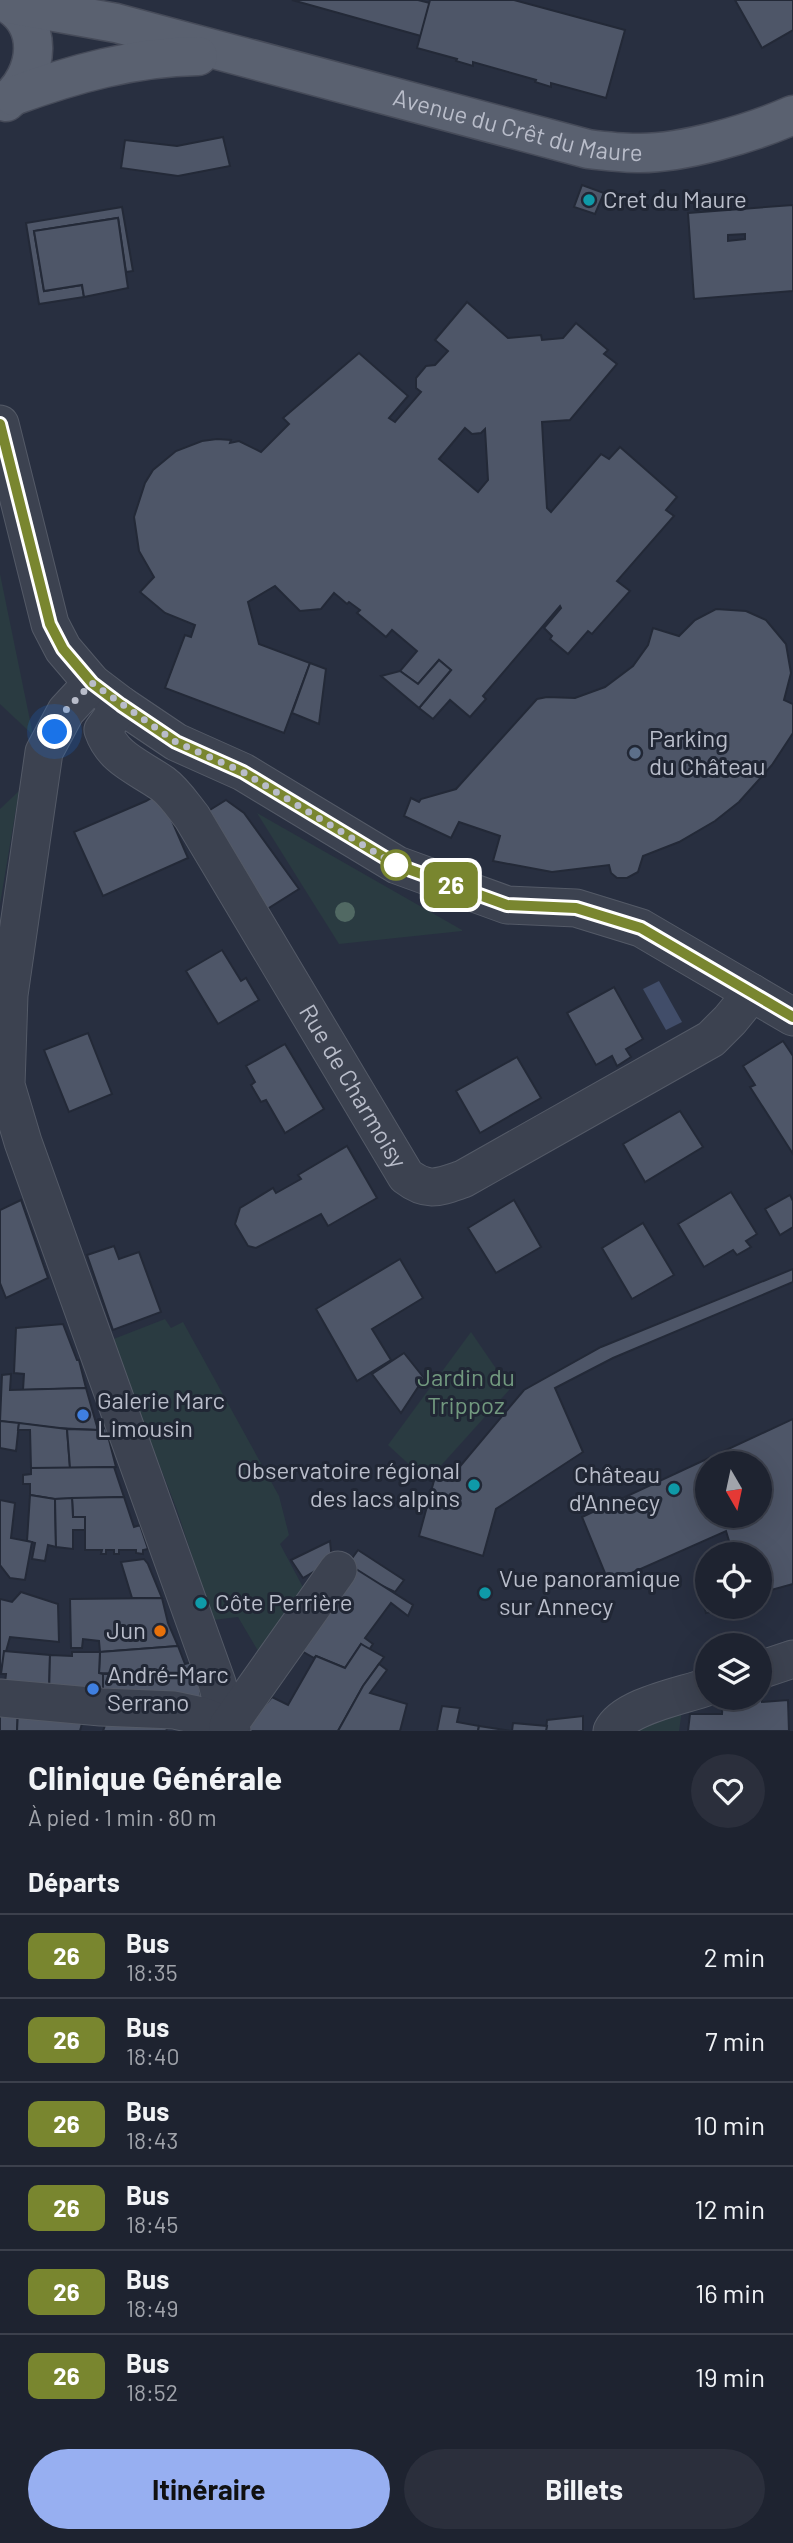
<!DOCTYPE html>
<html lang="fr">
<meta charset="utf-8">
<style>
:root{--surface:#1e2330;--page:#2b2f3c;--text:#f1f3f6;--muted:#a1a4ab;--line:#3c404c;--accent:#97aff1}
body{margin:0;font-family:Barlow,sans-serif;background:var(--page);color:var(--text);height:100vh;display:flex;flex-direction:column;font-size:26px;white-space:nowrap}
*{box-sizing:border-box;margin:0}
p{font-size:23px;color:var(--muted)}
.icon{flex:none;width:38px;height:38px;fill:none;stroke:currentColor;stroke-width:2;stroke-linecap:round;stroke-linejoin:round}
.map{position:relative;height:1731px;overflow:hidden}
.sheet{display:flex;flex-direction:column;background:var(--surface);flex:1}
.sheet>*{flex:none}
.badge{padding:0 14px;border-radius:10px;font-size:24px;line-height:46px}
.needle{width:46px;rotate:171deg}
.fabs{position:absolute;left:695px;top:1451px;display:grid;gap:14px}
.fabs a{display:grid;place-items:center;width:77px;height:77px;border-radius:50%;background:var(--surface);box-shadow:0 7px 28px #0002,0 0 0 2px var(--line);font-size:35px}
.you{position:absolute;width:35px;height:35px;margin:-18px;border:5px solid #fff;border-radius:50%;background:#1a73e8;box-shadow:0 0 0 10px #1a73e833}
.map>.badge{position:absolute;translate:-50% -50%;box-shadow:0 0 0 4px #fff}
h2{padding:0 28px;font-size:26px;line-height:63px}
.round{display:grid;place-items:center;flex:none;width:74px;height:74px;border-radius:37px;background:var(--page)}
.overview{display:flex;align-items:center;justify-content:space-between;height:119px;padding:0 28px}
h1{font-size:33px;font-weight:700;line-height:52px}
.action{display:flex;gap:14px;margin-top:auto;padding:14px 28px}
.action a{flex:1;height:80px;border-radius:42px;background:var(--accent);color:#111;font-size:28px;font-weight:700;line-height:80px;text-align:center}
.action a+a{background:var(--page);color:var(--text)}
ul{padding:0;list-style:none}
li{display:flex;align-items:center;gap:21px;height:84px;padding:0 28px;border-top:2px solid var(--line)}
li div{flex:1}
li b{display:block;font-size:26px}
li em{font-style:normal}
li .badge{min-width:77px;font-weight:700;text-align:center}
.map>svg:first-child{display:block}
</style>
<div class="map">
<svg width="793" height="1731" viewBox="0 0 793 1731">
<rect width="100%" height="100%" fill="#282f40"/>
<!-- green -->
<g fill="#2a3b41">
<path d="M0,574l33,161 -33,-31z"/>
<path d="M19,791l-19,113v-95z"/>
<path d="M257,813l205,117v1l-123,13z"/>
<path d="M165,1319l6,9 12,-6 96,174 10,39 -9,9 25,47 -44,65 -23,-39 -25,3 -36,-110 -66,-170z"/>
<path d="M471,1332l39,57 -83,92 -39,-36z"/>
<path d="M683,1703l-4,28h-57z"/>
</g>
<!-- water -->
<path fill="#414d69" d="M659,981l23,41 -16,8 -23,-41z"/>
<!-- building -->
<g fill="#4e5668" stroke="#232937" stroke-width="2" fill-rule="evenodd">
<path d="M292,0h126l12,3 -9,33z"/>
<path d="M430,0h84l111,30 -19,68 -55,-15v4l-16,-5 1,-2 -63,-18v4l-17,-5 1,-2 -40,-11z"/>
<path d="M735,0h58v30l-31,18z"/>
<path d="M223,137l7,29 -52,10 -57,-8 4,-28 52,6z"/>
<path d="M582,185l22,8 -9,21 -21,-7z"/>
<path d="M793,205v86l-99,8 -6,-86zM745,234v5l-17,2v-6z"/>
<path d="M122,207l11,64 -7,1 -8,-54 -84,13 10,60 38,-6 2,12 -45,7 -13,-81z"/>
<path d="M118,218l10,70 -44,9 -2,-12 -38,6 -10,-60z"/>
<path d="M467,302l41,36 33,-3 1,5 21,-2 13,-15 32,27 -4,4 13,10 -47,56 -28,2 2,36 3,50 4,4 50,-58 8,5 11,-12 57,50 -11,13 8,6 -57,65 13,10 -38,43 -4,-3 -20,23 -18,-15 2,-3 -8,-8 17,-20 -1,-2 -77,90 3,3 -16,18 -20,-17 -17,19 -14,-11 32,-38 -12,-10 -21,24 -18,-13 17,-20 -25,-21 -6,7 -29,-24 3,-3 -11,-8 -2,2 -13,-11 -13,16 -21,2 -25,-25 -27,16 11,42 51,19 -26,70 -119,-45 20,-53 6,2 4,-12 -30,-12 -25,-21 14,-15 -15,-26 -5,-34 11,-34 8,-13 23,-19 26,-10 15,-2 14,1 -1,3 9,-2 22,11 28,-28 -6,-6 76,-65 49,43 -19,22 6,4 26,-30 -5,-4v-10l10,-12 9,-1 13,-14 -13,-11zM465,428l7,6 9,-1 4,-4 3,51 -10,12 -39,-33z"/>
<path d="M716,609l30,2 20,9 20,24 5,29 -7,27 9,4v29l-21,32 -33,37 -24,19 -36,21 -36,14 -5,16 -11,6h-10l-6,-5 -2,-8 -57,7 -59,-11 7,-25 -41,-14 -8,16 -47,-22 7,-18 8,4 2,-3 35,-10 81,-90 10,-2 28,1 30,-11 28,-21 15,-21 5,-17 26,8 16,-16z"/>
<path d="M439,660l12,10 -32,38 -38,-32 19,-5 18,13z"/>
<path d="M310,663l16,6 -7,55 -27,-11z"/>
<path d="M160,793l28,65 -85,38 -29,-64 72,-31z"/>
<path d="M226,800l18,13 55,76 -35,22 -59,-98z"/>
<path d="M222,950l19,31 5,-3 13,22 -41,24 -32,-53z"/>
<path d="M614,987l29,52 -17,10 5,8 -14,9 -5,-10 -16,9 -29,-52z"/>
<path d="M88,1033l24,61 -43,18 -25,-62z"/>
<path d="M783,1041l10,15v98l-43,-67 5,-2 -12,-19z"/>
<path d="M285,1044l39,65 -39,24 -19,-33 -5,2 -10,-17 4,-3 -9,-16z"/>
<path d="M517,1057l24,41 -61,35 -24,-42z"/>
<path d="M680,1111l23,36 -58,35 -22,-38z"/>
<path d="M347,1146l30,52 -49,28 -7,-12 -65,34 -8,-2 -13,-22 5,-16 33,-20 3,5 25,-14 -3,-4z"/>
<path d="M731,1192l26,42 -11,7 5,6 -14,8 -4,-5 -29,17 -26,-43z"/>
<path d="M790,1195l3,6v26l-13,8 -15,-26z"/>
<path d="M21,1200l27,78 -42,20 -6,-15v-73z"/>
<path d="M514,1200l27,47 -45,26 -28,-45z"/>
<path d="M643,1223l31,52 -42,24 -30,-51z"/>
<path d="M114,1246l5,13 20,-7 22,60 -48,18 -26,-75z"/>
<path d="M400,1259l23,39 -51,31 19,31 -34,21 -41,-72z"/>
<path d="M793,1269v13l-180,76 -58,30 28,64 -87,57 -13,47 -64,-20 17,-63 15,4 73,-87 77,-43z"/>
<path d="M63,1324l14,36h2l7,28 -63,2 1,-16 -10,-1 2,-45z"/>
<path d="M404,1353l20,25 -23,35 -29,-39z"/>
<path d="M11,1374l-1,16 76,-2 12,42 -43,-2 -55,-7 2,-46z"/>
<path d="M793,1419v165l-33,9v-39h-27l-7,-23 -117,52 -27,-66zM707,1463h53v53h-53z"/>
<path d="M0,1421l19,2 -3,28 -16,-3z"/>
<path d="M19,1423l48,6 3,39h-39l-1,-38h-12z"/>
<path d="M106,1428l10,39 -46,1 -3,-39 31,1z"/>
<path d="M114,1467l10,30 -69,2 -25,-4v-11h-7v-9l8,-1v-6z"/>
<path d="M30,1495l25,4 1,48 -8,-2 -3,16 -13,-2 3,-16 -8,-2z"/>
<path d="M124,1497l10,30 6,-2 8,24 -5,1v4l-7,-1v-3h-17v4h-5v-4h-8v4h-5l1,-4h-17v-33h-12l-1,-19z"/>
<path d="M72,1498l1,19h12v13h-12v19l-17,-2 -1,-48z"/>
<path d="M0,1500l15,3 -4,35 21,4 -7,38 -15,-2 -10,-13z"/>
<path d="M330,1541l2,20 -29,17 -12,-18z"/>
<path d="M358,1550l46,30 -9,12 -19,-9 -28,-19z"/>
<path d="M144,1559l4,5 14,34h-30l-11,-36z"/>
<path d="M356,1569l57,36 -5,11 -17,-13 -26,35 8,6 -4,6 -8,-6 -16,24 -29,-12 -2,2 -14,-8z"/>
<path d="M707,1574v32h29l-30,7 -10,-36z"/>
<path d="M21,1592l37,12 1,38 -49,-5 -10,36v-74l12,3z"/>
<path d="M162,1598l6,25 10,23 -78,6 -1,-11 -16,-2 -1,9h-11l-1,-49z"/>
<path d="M361,1644l23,13 -21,29 -25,45h-96l30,-34 16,8 28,-49 29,12z"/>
<path d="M178,1646l7,18 7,-2 6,15h-7l-1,-3 -91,-1 1,-21z"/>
<path d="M4,1651l46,4 -1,40 -45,-4 2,-17h-5z"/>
<path d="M72,1652h28l-1,21 4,1v24l-54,-3 1,-40 22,1z"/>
<path d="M379,1664l8,6 -17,23 37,11 -7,27h-62l25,-45z"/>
<path d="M103,1674h87l1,3h7l4,26 -99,-5z"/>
<path d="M762,1687v15l26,-2 1,31h-101l2,-17h32l1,-16h37v-10z"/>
<path d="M442,1706l18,2 -3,14 22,4 -1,5h-41z"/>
<path d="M0,1707l18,4 -1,20h-17z"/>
<path d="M18,1711l66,5 -4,15h-63z"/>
<path d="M109,1714l59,13 -2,4h-63z"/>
<path d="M583,1716v15h-37l1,-11z"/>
<path d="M513,1723l34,3 -1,5h-34z"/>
<path d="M479,1726l32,5h1h-34z"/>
</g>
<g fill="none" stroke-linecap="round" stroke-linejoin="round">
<!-- minor casing -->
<g stroke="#545a67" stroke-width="39">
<g id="minor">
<path d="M0,424l50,200 13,25 29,34 29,22 55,37 67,30 154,93 110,40 69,3 65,20 152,89"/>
<path d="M92,683l-26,28 -22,41 -35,243 -3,90 17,57 194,541 11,43 4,5"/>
<path id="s1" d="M121,705l-18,25c10,29 36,37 60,54 11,8 20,22 29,33l214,359c22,17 33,11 57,3l248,-140 19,-19 22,-27"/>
<path d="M760,1670l33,-11"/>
<path d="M0,1698l101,9 73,3 28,6 26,10"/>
<path d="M228,1726l110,-156"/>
<path d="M612,1731c12,-25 70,-35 95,-44"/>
</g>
</g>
<!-- major casing -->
<g stroke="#464b59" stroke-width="41">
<g id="major">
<path d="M1,0c45,21 39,74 5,102"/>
<path id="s2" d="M10,4l106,19 472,126c16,2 33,4 49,4 45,1 115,-20 156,-38"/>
<path d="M13,96c60,-22 121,-39 185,-40"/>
</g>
</g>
<!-- minor -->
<use href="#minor" stroke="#3c4250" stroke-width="37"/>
<!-- major -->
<use href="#major" stroke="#5a6170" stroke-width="38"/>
</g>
<!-- trees -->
<circle fill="#516963" cx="345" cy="912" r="10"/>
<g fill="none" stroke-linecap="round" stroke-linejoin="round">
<!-- line casing -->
<g stroke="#fff" stroke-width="16">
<path id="line" d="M0,424l50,200 13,25 29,34 29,22 55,37 67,30 154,93 110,40 69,3 65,20 152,89"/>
</g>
<!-- line -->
<use href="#line" stroke="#79862f" stroke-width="10"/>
<!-- walk -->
<path stroke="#b9bdca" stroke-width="7" stroke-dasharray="0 12.6" d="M55,732l11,-22 26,-27 84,59 67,30 153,93"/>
</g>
<!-- markers -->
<g fill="#0f9aa8" stroke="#212735" stroke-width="2.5">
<circle cx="589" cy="200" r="7"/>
<circle cx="474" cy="1485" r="7"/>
<circle cx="674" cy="1489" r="7"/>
<circle cx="485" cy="1593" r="7"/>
<circle cx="201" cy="1603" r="7"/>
</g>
<circle fill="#5c6f8a" stroke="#212735" stroke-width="2.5" cx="635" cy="753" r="7"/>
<circle fill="#fff" stroke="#79862f" stroke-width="3.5" cx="396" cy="865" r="14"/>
<g fill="#3f7fe0" stroke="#212735" stroke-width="2.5">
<circle cx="83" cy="1415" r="7"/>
<circle cx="93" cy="1689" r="7"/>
</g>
<circle fill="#e8710a" stroke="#212735" stroke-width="2.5" cx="160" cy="1631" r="7"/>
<g text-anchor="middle" stroke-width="6" stroke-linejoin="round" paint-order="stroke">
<!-- street labels -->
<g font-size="24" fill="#b9bdca" stroke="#212735">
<text dy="8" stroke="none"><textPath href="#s2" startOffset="523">Avenue du Crêt du Maure</textPath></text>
<text dy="8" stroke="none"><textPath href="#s1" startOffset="471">Rue de Charmoisy</textPath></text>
</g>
<!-- poi labels -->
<g font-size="24" fill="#b9bdca" stroke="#212735" text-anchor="start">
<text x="603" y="208">Cret du Maure</text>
<text x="649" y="747">Parking<tspan x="649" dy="28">du Château</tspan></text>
<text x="97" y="1409">Galerie Marc<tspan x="97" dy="28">Limousin</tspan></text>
<text x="460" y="1479" text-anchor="end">Observatoire régional<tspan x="460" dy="28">des lacs alpins</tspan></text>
<text x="660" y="1483" text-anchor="end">Château<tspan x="660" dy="28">d'Annecy</tspan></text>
<text x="499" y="1587">Vue panoramique<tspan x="499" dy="28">sur Annecy</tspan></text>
<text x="215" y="1611">Côte Perrière</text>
<text x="146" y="1639" text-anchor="end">Jun</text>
<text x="107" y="1683">André-Marc<tspan x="107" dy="28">Serrano</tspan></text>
</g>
<!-- park labels -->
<g font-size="24" fill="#72997f" stroke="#212735">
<text x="466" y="1386">Jardin du<tspan x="466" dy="28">Trippoz</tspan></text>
</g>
</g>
</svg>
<div class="fabs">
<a><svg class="needle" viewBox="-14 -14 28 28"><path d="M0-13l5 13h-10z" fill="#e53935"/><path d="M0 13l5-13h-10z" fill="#a1a4ab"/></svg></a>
<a><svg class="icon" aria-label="locate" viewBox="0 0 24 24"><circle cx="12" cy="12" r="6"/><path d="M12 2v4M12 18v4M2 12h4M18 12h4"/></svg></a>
<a><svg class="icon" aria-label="layers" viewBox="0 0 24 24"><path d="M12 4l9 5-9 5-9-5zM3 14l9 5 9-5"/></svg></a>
</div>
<div class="you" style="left:55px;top:732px"></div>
<b class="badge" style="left:451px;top:885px;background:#79862f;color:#fff">26</b>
</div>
<section class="sheet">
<div class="overview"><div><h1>Clinique Générale</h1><p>À pied · 1 min · 80 m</p></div><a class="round"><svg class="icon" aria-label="heart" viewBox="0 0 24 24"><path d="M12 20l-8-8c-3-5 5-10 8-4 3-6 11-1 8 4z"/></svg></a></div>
<h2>Départs</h2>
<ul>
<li><span class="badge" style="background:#79862f;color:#fff">26</span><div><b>Bus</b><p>18:35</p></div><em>2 min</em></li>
<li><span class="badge" style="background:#79862f;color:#fff">26</span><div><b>Bus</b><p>18:40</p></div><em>7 min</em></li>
<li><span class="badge" style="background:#79862f;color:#fff">26</span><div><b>Bus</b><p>18:43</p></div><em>10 min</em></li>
<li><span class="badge" style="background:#79862f;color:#fff">26</span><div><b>Bus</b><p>18:45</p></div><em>12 min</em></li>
<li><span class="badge" style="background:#79862f;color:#fff">26</span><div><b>Bus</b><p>18:49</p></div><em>16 min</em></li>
<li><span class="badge" style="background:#79862f;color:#fff">26</span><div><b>Bus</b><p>18:52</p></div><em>19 min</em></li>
</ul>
<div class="action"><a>Itinéraire</a><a>Billets</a></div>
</section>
